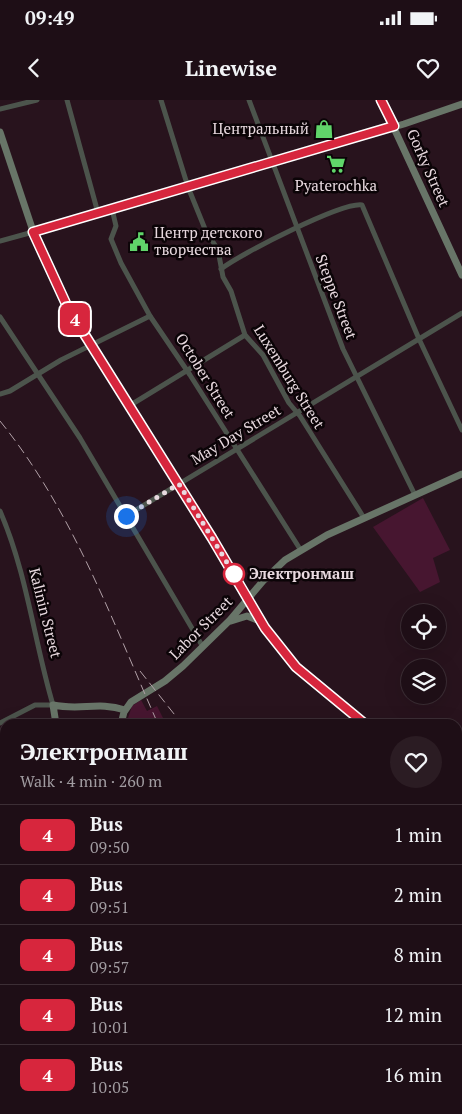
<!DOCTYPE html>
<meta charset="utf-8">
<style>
:root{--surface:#1e0e16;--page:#2b1c23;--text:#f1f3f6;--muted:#a19ca1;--line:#3c2e35}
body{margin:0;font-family:"PT Serif",serif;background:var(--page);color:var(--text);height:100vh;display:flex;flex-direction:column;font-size:19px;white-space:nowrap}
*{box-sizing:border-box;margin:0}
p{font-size:16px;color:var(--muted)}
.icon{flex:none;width:28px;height:28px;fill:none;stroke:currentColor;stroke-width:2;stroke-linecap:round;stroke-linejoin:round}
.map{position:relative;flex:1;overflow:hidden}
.sheet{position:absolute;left:0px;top:619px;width:462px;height:396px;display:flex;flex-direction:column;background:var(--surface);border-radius:15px 15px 0 0;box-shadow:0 5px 20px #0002,0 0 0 1px var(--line)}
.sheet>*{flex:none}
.badge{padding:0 10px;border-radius:8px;font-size:18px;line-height:32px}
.buttons{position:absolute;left:401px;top:504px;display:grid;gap:10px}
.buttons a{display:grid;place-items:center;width:45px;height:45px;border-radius:50%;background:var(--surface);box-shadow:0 5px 20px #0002,0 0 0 1px var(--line);font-size:25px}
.you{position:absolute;width:25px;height:25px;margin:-12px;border:4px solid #fff;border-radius:50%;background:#1a73e8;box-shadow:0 0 0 8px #1a73e833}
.map>.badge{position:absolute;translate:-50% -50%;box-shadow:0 0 0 2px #fff}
.round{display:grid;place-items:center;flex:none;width:52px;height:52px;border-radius:26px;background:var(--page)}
.headline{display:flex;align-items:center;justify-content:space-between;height:85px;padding:0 20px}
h1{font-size:24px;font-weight:600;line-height:38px}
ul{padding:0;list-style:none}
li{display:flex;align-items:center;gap:15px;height:60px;padding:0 20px;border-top:1px solid var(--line)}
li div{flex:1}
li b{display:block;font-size:19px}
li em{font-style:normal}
li .badge{min-width:55px;font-weight:700;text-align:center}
.status{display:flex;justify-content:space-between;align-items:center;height:35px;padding:0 25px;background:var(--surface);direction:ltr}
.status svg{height:14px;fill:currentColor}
header{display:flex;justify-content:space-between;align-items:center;height:65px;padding:0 20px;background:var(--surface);font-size:22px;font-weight:600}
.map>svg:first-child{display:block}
</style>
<div class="status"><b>09:49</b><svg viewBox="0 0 49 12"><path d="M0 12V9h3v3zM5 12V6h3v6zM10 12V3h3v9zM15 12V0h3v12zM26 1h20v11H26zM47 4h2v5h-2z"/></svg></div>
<header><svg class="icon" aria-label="back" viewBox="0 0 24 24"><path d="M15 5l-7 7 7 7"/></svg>Linewise<svg class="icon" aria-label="heart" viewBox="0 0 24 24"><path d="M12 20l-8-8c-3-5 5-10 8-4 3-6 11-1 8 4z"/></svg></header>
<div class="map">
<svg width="462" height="1014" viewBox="0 0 462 1014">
<rect width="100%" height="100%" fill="#28131d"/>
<!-- green -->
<g fill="#471630">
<path d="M423,398l27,52 -17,8 7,24 -20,10 -47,-65z"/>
<path d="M141,600l6,11 10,-5 9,18h-40l6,-18z"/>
<path d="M281,1010h70l2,4h-70z"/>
</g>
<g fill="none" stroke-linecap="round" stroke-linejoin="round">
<!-- street -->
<g stroke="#4c544c" stroke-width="5">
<path d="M67,0l31,113"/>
<path d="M161,0l27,87 17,42 13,21 5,27 8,14 14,44 18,20 26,48 11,13 64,102"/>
<path d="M249,0l94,249 72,146"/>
<path d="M0,9l37,-9"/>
<path d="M112,109l4,17 -5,13 10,24 29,53 40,59 110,174"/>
<path d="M0,141l33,-9"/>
<path d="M221,169c19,-15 121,-67 141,-64l57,134 43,91"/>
<path d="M0,217l80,121 123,209"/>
<path d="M0,294l10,-3 51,-31 89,-44"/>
<path d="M129,306l116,-71"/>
<path d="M0,411c27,62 34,130 53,194h-18l-35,18"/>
<path d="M126,416l336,-203"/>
<path d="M458,642l4,-3"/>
<path d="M0,745l5,15"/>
<path d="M458,807l4,-6"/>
<path d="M458,853l4,5"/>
<path d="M0,913l5,-2"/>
<path d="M0,955l5,12"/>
<path d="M26,1010l2,4"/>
<path d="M193,1010l2,4"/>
<path d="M351,1010l2,4"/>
</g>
<!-- secondary -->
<g stroke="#687568" stroke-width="7">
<path d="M381,0l81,175"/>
<path d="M0,32l35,105 33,71 87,137 110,183 31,39 69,57"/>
<path d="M33,132l371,-108 58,-20"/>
<path d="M231,521l16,-5 13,5"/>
<path d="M56,624l-3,-19c28,6 45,-4 72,5"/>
<path d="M121,624l3,-12 7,-10 34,-21 18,-15 47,-46 33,-39 22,-21 42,-25 135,-61"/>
<path d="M458,681l4,2"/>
<path d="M127,1010l1,4"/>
<path d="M275,1010l2,4"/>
</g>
<!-- rail -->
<g stroke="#b2a1a8" stroke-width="1" stroke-dasharray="10 5" stroke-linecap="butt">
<path d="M0,321c72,89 112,199 158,303"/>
<path d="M140,571l42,53"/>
<path d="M458,949l4,4"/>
<path d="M330,1010l2,4"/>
</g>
</g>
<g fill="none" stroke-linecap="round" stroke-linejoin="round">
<!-- line casing -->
<g stroke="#fff" stroke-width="11">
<path id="line" d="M365,624l-69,-57 -31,-39 -53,-90 -144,-230 -35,-76 361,-106 -13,-26"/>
</g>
<!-- line -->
<use href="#line" stroke="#d7263d" stroke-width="8"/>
<!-- walk -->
<path stroke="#e8d9df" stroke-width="5" stroke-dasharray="0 9" d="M126,416l53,-32 55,90"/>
</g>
<!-- icons -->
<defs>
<g id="shop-bare" transform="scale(1.5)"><path d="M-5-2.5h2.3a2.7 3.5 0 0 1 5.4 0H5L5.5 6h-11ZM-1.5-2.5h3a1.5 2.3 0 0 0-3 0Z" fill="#60d56a" stroke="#0b0407" stroke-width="2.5" paint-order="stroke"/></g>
<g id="supermarket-bare" transform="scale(1.5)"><path d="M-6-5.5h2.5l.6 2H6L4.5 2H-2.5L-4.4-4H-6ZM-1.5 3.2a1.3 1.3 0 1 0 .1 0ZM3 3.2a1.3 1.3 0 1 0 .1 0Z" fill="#60d56a" stroke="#0b0407" stroke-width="2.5" paint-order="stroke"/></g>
<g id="civic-bare" transform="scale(1.5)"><path d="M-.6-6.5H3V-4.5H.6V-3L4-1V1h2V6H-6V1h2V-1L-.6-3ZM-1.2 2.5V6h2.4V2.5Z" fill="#60d56a" stroke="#0b0407" stroke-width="2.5" paint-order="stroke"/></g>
</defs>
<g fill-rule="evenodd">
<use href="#shop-bare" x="324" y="29"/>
<use href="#supermarket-bare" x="336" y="64"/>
<use href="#civic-bare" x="139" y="142"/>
</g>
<!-- markers -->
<circle fill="#fff" stroke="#d7263d" stroke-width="2.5" cx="234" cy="474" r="10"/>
<g text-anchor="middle" stroke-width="5" stroke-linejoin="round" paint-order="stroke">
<!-- poi labels -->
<g font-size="15" fill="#e8d9df" stroke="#0b0407" text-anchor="end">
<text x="309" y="34">Центральный</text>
<text x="336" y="91" text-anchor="middle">Pyaterochka</text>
<text x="154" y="138" text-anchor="start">Центр детского<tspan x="154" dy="17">творчества</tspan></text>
</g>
<!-- street labels -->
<g font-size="15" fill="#e8d9df" stroke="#0b0407">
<text transform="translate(428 68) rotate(66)" y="5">Gorky Street</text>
<text transform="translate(336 197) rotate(69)" y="5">Steppe Street</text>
<text transform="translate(205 276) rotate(58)" y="5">October Street</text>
<text transform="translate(289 277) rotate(58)" y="5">Luxemburg Street</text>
<text transform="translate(236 335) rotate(-31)" y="5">May Day Street</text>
<text transform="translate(45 513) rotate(76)" y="5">Kalinin Street</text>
<text transform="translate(201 528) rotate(-45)" y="5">Labor Street</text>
</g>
<!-- stop labels -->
<g font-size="15" font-weight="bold" fill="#e8d9df" stroke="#0b0407" text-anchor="start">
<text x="249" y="479">Электронмаш</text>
</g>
</g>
</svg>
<div class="buttons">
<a><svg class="icon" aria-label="locate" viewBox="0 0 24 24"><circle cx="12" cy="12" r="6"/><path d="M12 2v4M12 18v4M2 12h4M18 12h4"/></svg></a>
<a><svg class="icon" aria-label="layers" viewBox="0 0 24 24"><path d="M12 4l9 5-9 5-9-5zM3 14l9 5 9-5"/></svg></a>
</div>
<div class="you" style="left:126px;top:416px"></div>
<b class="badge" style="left:75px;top:219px;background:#d7263d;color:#fff">4</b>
<section class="sheet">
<div class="headline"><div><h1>Электронмаш</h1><p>Walk · 4 min · 260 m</p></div><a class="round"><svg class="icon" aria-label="heart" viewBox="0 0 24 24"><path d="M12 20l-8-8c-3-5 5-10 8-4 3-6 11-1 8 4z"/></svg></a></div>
<ul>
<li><span class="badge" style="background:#d7263d;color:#fff">4</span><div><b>Bus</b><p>09:50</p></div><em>1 min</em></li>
<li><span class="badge" style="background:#d7263d;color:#fff">4</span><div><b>Bus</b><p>09:51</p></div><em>2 min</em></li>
<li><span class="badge" style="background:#d7263d;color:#fff">4</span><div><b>Bus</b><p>09:57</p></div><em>8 min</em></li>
<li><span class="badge" style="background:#d7263d;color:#fff">4</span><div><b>Bus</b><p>10:01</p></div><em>12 min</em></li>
<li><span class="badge" style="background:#d7263d;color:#fff">4</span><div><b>Bus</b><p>10:05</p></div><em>16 min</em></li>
</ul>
</section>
</div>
